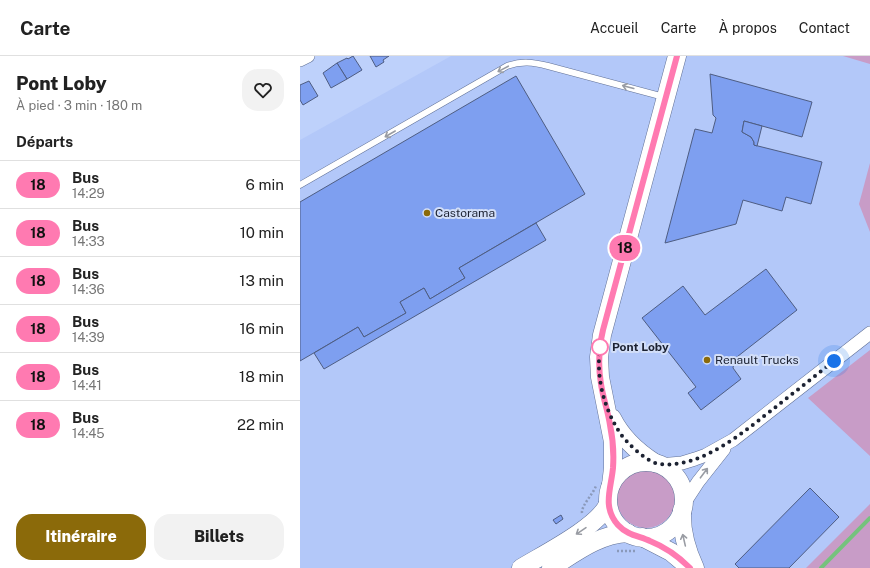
<!DOCTYPE html>
<html lang="fr">
<meta charset="utf-8">
<style>
:root{--surface:#fff;--page:#f2f2f2;--text:#222;--muted:#767676;--line:#e0e0e0;--accent:#8b6a0a}
body{margin:0;font-family:"Public Sans",sans-serif;background:var(--page);color:var(--text);height:100vh;display:flex;flex-direction:column;font-size:15px;white-space:nowrap}
*{box-sizing:border-box;margin:0}
p{font-size:13px;color:var(--muted)}
.icon{flex:none;width:22px;height:22px;fill:none;stroke:currentColor;stroke-width:2;stroke-linecap:round;stroke-linejoin:round}
.map{position:relative;flex:1;overflow:hidden}
.sheet{display:flex;flex-direction:column;background:var(--surface);width:300px}
.sheet>*{flex:none}
.badge{padding:0 8px;border-radius:13px;font-size:14px;line-height:26px}
.you{position:absolute;width:20px;height:20px;margin:-10px;border:3px solid #fff;border-radius:50%;background:#1a73e8;box-shadow:0 0 0 6px #1a73e833}
.map>.badge{position:absolute;translate:-50% -50%;box-shadow:0 0 0 2px #fff}
h2{padding:0 16px;font-size:15px;line-height:36px}
.round{display:grid;place-items:center;flex:none;width:42px;height:42px;border-radius:16px;background:var(--page)}
.summary{display:flex;align-items:center;justify-content:space-between;height:68px;padding:0 16px}
h1{font-size:19px;font-weight:800;line-height:30px}
.button{display:flex;gap:8px;margin-top:auto;padding:8px 16px}
.button a{flex:1;height:46px;border-radius:16px;background:var(--accent);color:#fff;font-size:16px;font-weight:800;line-height:46px;text-align:center}
.button a+a{background:var(--page);color:var(--text)}
ul{padding:0;list-style:none}
li{display:flex;align-items:center;gap:12px;height:48px;padding:0 16px;border-top:1px solid var(--line)}
li div{flex:1}
li b{display:block;font-size:15px}
li em{font-style:normal}
li .badge{min-width:44px;font-weight:700;text-align:center}
header{display:flex;align-items:center;gap:24px;box-sizing:border-box;height:56px;padding:0 20px;background:var(--surface);border-bottom:1px solid var(--line)}
header strong{font-size:19px}
nav{display:flex;gap:22px;margin-inline-start:auto;font-size:14px}
main{display:flex;flex:1;min-height:0}
.map>svg:first-child{display:block}
</style>
<header>
<strong>Carte</strong>
<nav><a>Accueil</a><a>Carte</a><a>À propos</a><a>Contact</a></nav>
</header>
<main>
<section class="sheet">
<div class="summary"><div><h1>Pont Loby</h1><p>À pied · 3 min · 180 m</p></div><a class="round"><svg class="icon" aria-label="heart" viewBox="0 0 24 24"><path d="M12 20l-8-8c-3-5 5-10 8-4 3-6 11-1 8 4z"/></svg></a></div>
<h2>Départs</h2>
<ul>
<li><span class="badge" style="background:#ff7ab1;color:#111">18</span><div><b>Bus</b><p>14:29</p></div><em>6 min</em></li>
<li><span class="badge" style="background:#ff7ab1;color:#111">18</span><div><b>Bus</b><p>14:33</p></div><em>10 min</em></li>
<li><span class="badge" style="background:#ff7ab1;color:#111">18</span><div><b>Bus</b><p>14:36</p></div><em>13 min</em></li>
<li><span class="badge" style="background:#ff7ab1;color:#111">18</span><div><b>Bus</b><p>14:39</p></div><em>16 min</em></li>
<li><span class="badge" style="background:#ff7ab1;color:#111">18</span><div><b>Bus</b><p>14:41</p></div><em>18 min</em></li>
<li><span class="badge" style="background:#ff7ab1;color:#111">18</span><div><b>Bus</b><p>14:45</p></div><em>22 min</em></li>
</ul>
<div class="button"><a>Itinéraire</a><a>Billets</a></div>
</section>
<div class="map">
<svg width="570" height="512" viewBox="0 0 570 512">
<rect width="100%" height="100%" fill="#bed1fb"/>
<!-- built -->
<path fill="#b3c8f9" d="M151,0h419v512h-570v-428z"/>
<!-- green -->
<g fill="#c89cc7">
<path d="M543,0h27v8z"/>
<path d="M570,107v69l-11,-28z"/>
<path d="M570,294v106l-62,-58z"/>
<circle cx="346" cy="443" r="29"/>
<path d="M570,448v64h-64z"/>
</g>
<g fill="none" stroke-linecap="round" stroke-linejoin="round">
<!-- stream -->
<path stroke="#75c27d" stroke-width="4" d="M521,512l49,-50"/>
</g>
<!-- building -->
<g fill="#7e9ff0" stroke="#4e5d82">
<path d="M53,0l9,14 -15,9 -10,-16 10,-5 1,1z"/>
<path d="M70,0h19l-6,4 1,2 -8,5z"/>
<path d="M37,7l10,16 -16,9 -8,-15z"/>
<path d="M410,18l102,28 -10,35 -58,-16 -2,11 9,5 3,5v3l68,17 -11,42 -25,-7 -4,14 -39,-11 -7,24 -71,19 30,-114 17,4 4,-15 -3,-3z"/>
<path d="M216,20l69,118 -126,74 6,10 -35,21 -6,-11 -24,14 6,11 -42,24 -6,-10 -58,34v-159z"/>
<path d="M9,25l9,15 -15,9 -3,-5v-15z"/>
<path d="M444,65l18,5 -5,20 -3,-1v-3l-3,-5 -9,-5z"/>
<path d="M236,167l10,17 -222,129 -10,-16 44,-26 6,10 42,-24 -6,-11 24,-14 6,11 35,-21 -6,-10z"/>
<path d="M466,213l31,41 -64,50 1,2 -1,6 8,11 -40,31 -13,-17 8,-6 -54,-69 41,-32 22,29z"/>
<path d="M510,432l29,29 -50,51h-50l-4,-4z"/>
<path d="M261,459l2,4 -7,5 -3,-4z"/>
</g>
<g fill="none" stroke-linecap="round" stroke-linejoin="round">
<!-- lane casing -->
<g stroke="#617197" stroke-width="7">
<path id="lane" d="M0,129l207,-119c14,-5 26,-4 41,0l116,31"/>
</g>
<!-- street casing -->
<g stroke="#617197" stroke-width="14">
<g id="street">
<path d="M0,4l8,-4"/>
<path d="M359,409l23,-2 13,-4 11,-4 27,-15 137,-107"/>
<path d="M383,449l15,-23 26,-33"/>
</g>
</g>
<!-- secondary casing -->
<g stroke="#617197" stroke-width="19">
<g id="secondary">
<path d="M312,362c10,20 24,33 43,45"/>
<circle cx="346" cy="444" r="38"/>
<path d="M311,429l2,-17v-26l-13,-65 -1,-20 3,-22 75,-279"/>
<path d="M382,454c-1,21 4,39 13,58"/>
<path d="M342,481l29,15 19,16"/>
<path d="M221,512c23,-14 77,-41 87,-64"/>
<path d="M251,512c24,-15 48,-34 77,-35"/>
</g>
</g>
<!-- path -->
<g stroke="#8a99ba" stroke-width="2.5" stroke-dasharray="2 2" stroke-linecap="butt">
<path d="M282,457c-1,-7 11,-19 14,-27"/>
<path d="M317,495h19"/>
</g>
<!-- lane -->
<use href="#lane" stroke="#fff" stroke-width="6"/>
<!-- street -->
<use href="#street" stroke="#fff" stroke-width="13"/>
<!-- secondary -->
<use href="#secondary" stroke="#fff" stroke-width="18"/>
</g>
<!-- one-way arrows -->
<defs><path id="oneway-shaft" d="M-6 0H5M1.5-3L5.5 0L1.5 3" fill="none" stroke-width="1.6" stroke-linecap="round" stroke-linejoin="round"/></defs>
<g stroke="#999ca3">
<use href="#oneway-shaft" transform="translate(203 13) rotate(152)"/>
<use href="#oneway-shaft" transform="translate(328 31) rotate(-165)"/>
<use href="#oneway-shaft" transform="translate(90 78) rotate(150)"/>
<use href="#oneway-shaft" transform="translate(404 417) rotate(-53)"/>
<use href="#oneway-shaft" transform="translate(281 475) rotate(146)"/>
<use href="#oneway-shaft" transform="translate(384 484) rotate(-103)"/>
</g>
<g fill="none" stroke-linecap="round" stroke-linejoin="round">
<!-- line casing -->
<g stroke="#fff" stroke-width="9">
<path id="line" d="M377,0l-74,274c-4,17 -5,36 -2,54 2,14 7,27 9,41 3,14 4,28 3,43 -2,21 -11,39 5,57 9,10 21,11 32,16 15,6 29,16 40,27"/>
</g>
<!-- line -->
<use href="#line" stroke="#ff7ab1" stroke-width="6"/>
<!-- walk -->
<path stroke="#1c2232" stroke-width="4" stroke-dasharray="0 7.2" d="M300,291c-4,29 3,60 20,86 7,10 27,30 40,31 42,5 86,-34 117,-58 19,-15 38,-30 57,-45"/>
</g>
<!-- markers -->
<g fill="#8b6a0a" stroke="#d2def8" stroke-width="1.5">
<circle cx="127" cy="157" r="4"/>
<circle cx="407" cy="304" r="4"/>
</g>
<circle fill="#fff" stroke="#ff7ab1" stroke-width="2" cx="300" cy="291" r="8"/>
<g text-anchor="middle" stroke-width="4" stroke-linejoin="round" paint-order="stroke">
<!-- poi labels -->
<g font-size="12" fill="#1c2232" stroke="#d2def8" text-anchor="start">
<text x="135" y="161">Castorama</text>
<text x="415" y="308">Renault Trucks</text>
</g>
<!-- stop labels -->
<g font-size="12" font-weight="bold" fill="#1c2232" stroke="#d2def8" text-anchor="start">
<text x="312" y="295">Pont Loby</text>
</g>
</g>
</svg>
<div class="you" style="left:534px;top:305px"></div>
<b class="badge" style="left:325px;top:192px;background:#ff7ab1;color:#111">18</b>
</div>
</main>
